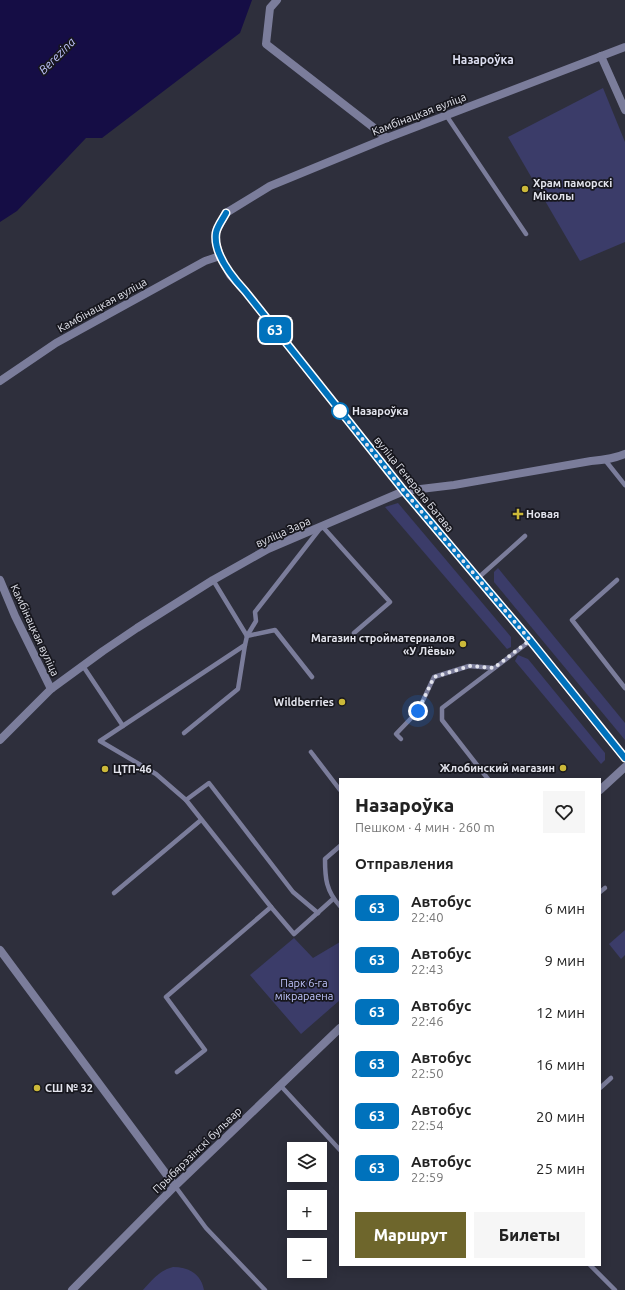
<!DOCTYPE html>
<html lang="ru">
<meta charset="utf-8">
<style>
:root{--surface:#fff;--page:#f6f6f6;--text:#222;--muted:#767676;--accent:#6e662c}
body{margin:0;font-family:Ubuntu,sans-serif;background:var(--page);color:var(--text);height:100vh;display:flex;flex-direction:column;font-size:15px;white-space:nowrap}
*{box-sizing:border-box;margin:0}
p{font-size:13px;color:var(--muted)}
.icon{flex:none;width:22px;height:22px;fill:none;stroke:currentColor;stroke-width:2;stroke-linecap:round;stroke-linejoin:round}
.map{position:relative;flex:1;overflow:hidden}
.sheet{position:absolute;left:339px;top:778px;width:262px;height:488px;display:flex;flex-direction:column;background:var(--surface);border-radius:0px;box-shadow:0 2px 10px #0003}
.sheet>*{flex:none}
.badge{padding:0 8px;border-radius:6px;font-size:14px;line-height:26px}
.fabs{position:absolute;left:287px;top:1142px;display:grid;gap:8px}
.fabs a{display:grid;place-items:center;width:40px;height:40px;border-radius:0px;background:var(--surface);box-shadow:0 2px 10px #0003;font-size:20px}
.you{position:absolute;width:20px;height:20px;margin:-10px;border:3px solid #fff;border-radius:50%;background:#1a73e8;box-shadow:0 0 0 6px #1a73e833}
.map>.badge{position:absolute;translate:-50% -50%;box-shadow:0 0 0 2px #fff}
h2{padding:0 16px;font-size:15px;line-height:36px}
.round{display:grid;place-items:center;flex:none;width:42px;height:42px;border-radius:0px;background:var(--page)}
.head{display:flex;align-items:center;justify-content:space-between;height:68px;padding:0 16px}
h1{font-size:19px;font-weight:800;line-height:30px}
.button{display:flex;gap:8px;margin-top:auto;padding:8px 16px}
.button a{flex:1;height:46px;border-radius:0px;background:var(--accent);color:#fff;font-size:16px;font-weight:800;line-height:46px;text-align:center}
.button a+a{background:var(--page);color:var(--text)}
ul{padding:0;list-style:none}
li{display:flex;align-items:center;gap:12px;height:52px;padding:0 16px}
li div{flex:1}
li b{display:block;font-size:15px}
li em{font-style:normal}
li .badge{min-width:44px;font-weight:700;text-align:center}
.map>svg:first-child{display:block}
</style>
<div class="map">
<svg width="625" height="1290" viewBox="0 0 625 1290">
<rect width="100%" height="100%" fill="#2e2f3c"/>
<!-- green -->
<g fill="#3b3c69">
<path d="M603,88l22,54v100l-45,19 -72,-124z"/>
<path d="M398,503l113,134v10l-4,2 -122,-142z"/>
<path d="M498,568l127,155v17l-131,-158v-10z"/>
<path d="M518,655l10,4 77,94v7l-4,4 -86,-103z"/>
<path d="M625,930v25l-4,4 -12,-15z"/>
<path d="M294,938l19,20 27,-16v58l-39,34 -51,-59z"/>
<path d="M173,1267c16,0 28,7 31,23h-61c9,-10 17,-20 30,-23z"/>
</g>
<!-- water -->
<path fill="#150d45" d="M0,0h252l-12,33 -138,105h-16l-69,73 -17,11z"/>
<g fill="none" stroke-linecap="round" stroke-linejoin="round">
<!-- service -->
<g stroke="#7b7d9b" stroke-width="4.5">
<path d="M446,115l80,119"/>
<path d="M605,460l20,25"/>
<path d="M478,578l47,-42"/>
<path d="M213,580l34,56 -2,9 -145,96 56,33 30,26 85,107"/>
<path d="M617,580l-45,40 53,68"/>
<path d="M247,636l9,-15 -1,-9 67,-86 68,76 -36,31"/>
<path d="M247,636l28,-6 37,47"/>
<path d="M83,666l40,60"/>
<path d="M184,733l54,-44 7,-44"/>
<path d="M401,739l-5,-5 22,-23 16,-34 35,-11 25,2"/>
<path d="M311,752l29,38"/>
<path d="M488,779l-46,-59v-12l88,-67"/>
<path d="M186,800l23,-17 84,109 25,21"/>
<path d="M340,846l-15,13c0,19 1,32 15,47"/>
<path d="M600,892l5,-4"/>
<path d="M114,893l87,-73"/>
<path d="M177,1072l28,-22 -39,-53 105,-90 23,27 39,-35"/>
<path d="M280,1085l60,65"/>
<path d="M600,1088l11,-10"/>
<path d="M175,1186l31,42 59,62"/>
<path d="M590,1265l25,25"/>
</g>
<!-- minor -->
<g stroke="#7b7d9b" stroke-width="8">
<path d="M277,0l-7,8 -4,36 121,94"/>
<path d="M601,56l24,54"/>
<path d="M0,381l56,-38 149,-82 15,-5"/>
<path d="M0,580l15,36 36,73"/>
<path d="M0,740l51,-51 52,-38 34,-23 76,-48 55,-31 136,-58 50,-6 137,-24c12,-1 23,-2 34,-7"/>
<path d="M600,790l25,-23"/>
<path d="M0,950l175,236"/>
<path d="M72,1290l103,-104 165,-158"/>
</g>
<!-- tertiary -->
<path stroke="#7b7d9b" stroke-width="8" d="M625,47l-238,91 -117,48 -44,27 -10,19v11l4,13 10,19 15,16 159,200 126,150 95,117"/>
</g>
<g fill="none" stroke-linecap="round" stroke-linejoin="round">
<!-- line casing -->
<g stroke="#fff" stroke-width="9">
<path id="line" d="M226,213c-3,6 -9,13 -10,20 -3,21 16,44 29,58l159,200 126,149 95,118"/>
</g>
<!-- line -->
<use href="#line" stroke="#0072bc" stroke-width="6"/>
<!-- walk -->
<path stroke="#e3e4ed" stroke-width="4" stroke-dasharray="0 7.2" d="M340,411l64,80 126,149 -36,28 -24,-2 -36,11 -16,34"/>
</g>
<!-- markers -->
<g fill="#ccb939" stroke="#17171e" stroke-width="1.5">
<circle cx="525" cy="189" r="4"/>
<path d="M516 508h4v4h4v4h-4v4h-4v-4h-4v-4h4z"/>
<circle cx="463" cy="644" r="4"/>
<circle cx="342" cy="702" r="4"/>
<circle cx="563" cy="768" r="4"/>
<circle cx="105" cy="769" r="4"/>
<circle cx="37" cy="1088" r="4"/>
</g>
<circle fill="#fff" stroke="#0072bc" stroke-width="2" cx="340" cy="411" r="8"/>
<g text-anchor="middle" stroke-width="3.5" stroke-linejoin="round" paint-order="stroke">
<!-- street labels -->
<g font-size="11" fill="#e3e4ed" stroke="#17171e">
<text transform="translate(419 114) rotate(-21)" y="4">Камбінацкая вуліца</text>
<text transform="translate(102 305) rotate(-29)" y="4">Камбінацкая вуліца</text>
<text transform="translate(414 484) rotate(51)" y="4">вуліца Генерала Батава</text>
<text transform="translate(283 532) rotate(-24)" y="4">вуліца Зара</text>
<text transform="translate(35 630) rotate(65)" y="4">Камбінацкая вуліца</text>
<text transform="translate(197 1150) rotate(-44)" y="4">Прыбярэзінскі бульвар</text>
</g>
<!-- poi labels -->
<g font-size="11" font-weight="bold" fill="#e3e4ed" stroke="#17171e" text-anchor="start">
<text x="533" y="187">Храм паморскі<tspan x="533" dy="13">Міколы</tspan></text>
<text x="526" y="518">Новая</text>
<text x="455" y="642" text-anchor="end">Магазин стройматериалов<tspan x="455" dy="13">«У Лёвы»</tspan></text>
<text x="334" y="706" text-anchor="end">Wildberries</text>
<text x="555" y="772" text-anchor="end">Жлобинский магазин</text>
<text x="113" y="773">ЦТП-46</text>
<text x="45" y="1092">СШ № 32</text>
</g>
<!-- stop labels -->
<g font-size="11" font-weight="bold" fill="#e3e4ed" stroke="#17171e" text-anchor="start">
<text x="352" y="415">Назароўка</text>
</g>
<!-- park labels -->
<g font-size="11" fill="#bec3fa" stroke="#17171e">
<text x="304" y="987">Парк 6-га<tspan x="304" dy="13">мікрараена</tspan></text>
</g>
<!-- water labels -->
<g font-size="12" font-style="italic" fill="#bfc3fb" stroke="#17171e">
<text transform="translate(57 56) rotate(-45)" y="4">Berezina</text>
</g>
<!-- neighbourhood labels -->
<g font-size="12" font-weight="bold" fill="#dcdef0" stroke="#17171e">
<text x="483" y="64">Назароўка</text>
</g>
</g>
</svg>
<div class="fabs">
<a><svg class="icon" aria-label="layers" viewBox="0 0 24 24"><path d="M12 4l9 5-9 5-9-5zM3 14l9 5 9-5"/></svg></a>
<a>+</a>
<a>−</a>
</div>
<div class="you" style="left:418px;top:711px"></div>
<b class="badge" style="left:275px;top:330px;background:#0072bc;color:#fff">63</b>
<section class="sheet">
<div class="head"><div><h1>Назароўка</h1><p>Пешком · 4 мин · 260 m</p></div><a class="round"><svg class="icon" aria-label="heart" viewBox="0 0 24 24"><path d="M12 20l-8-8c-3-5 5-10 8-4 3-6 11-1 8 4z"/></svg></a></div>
<h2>Отправления</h2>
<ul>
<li><span class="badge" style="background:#0072bc;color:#fff">63</span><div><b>Автобус</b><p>22:40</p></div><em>6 мин</em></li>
<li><span class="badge" style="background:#0072bc;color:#fff">63</span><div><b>Автобус</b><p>22:43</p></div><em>9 мин</em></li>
<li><span class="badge" style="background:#0072bc;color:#fff">63</span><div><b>Автобус</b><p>22:46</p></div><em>12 мин</em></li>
<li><span class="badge" style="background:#0072bc;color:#fff">63</span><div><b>Автобус</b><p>22:50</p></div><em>16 мин</em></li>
<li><span class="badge" style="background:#0072bc;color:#fff">63</span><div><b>Автобус</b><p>22:54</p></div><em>20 мин</em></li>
<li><span class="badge" style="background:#0072bc;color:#fff">63</span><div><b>Автобус</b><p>22:59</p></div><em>25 мин</em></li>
</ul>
<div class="button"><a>Маршрут</a><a>Билеты</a></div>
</section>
</div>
